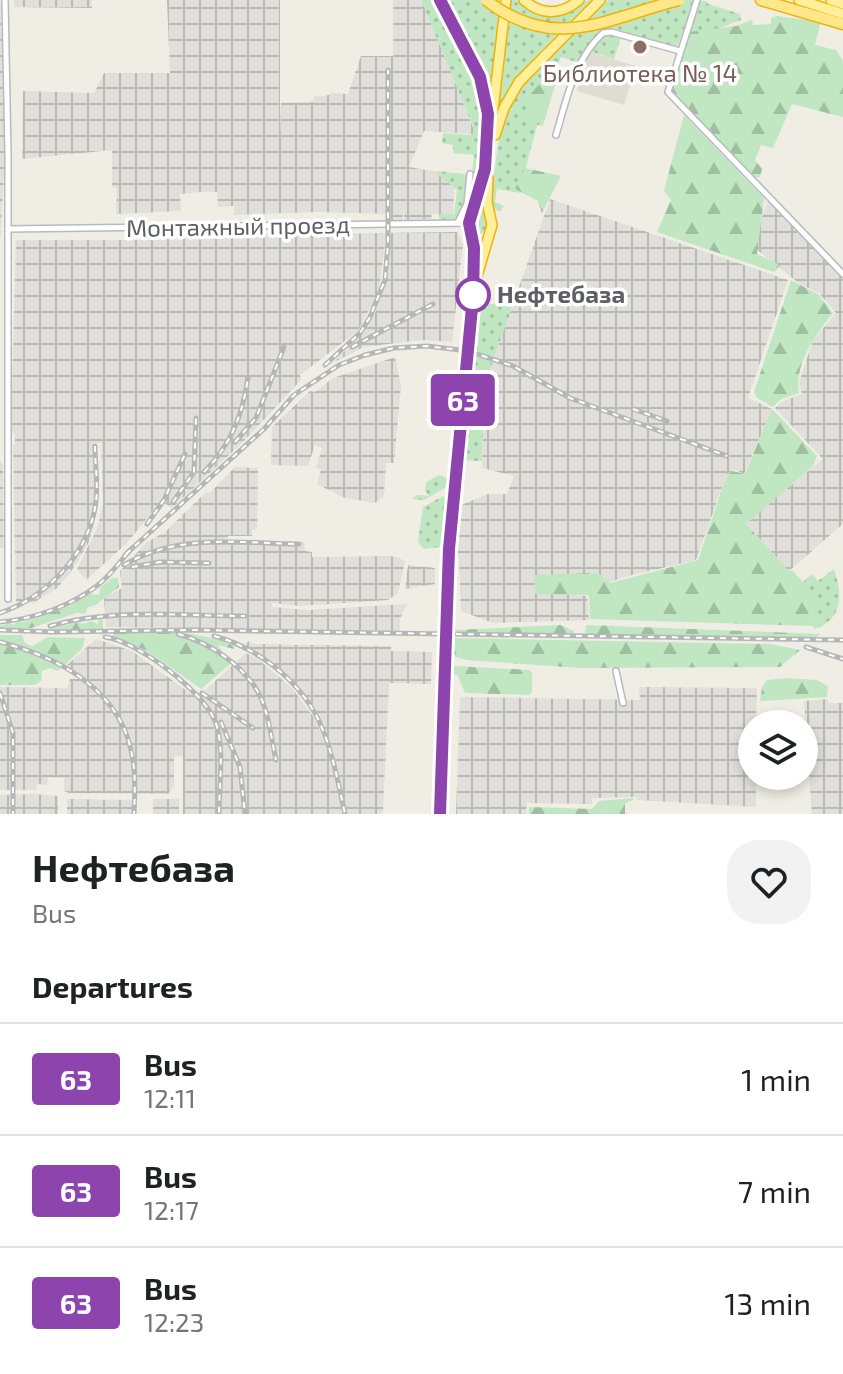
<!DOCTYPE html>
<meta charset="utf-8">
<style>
:root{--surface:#fff;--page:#f2f2f2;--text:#202124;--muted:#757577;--line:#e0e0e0}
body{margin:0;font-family:"Exo 2",sans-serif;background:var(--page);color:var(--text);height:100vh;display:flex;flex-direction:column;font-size:30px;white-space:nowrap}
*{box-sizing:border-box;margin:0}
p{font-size:26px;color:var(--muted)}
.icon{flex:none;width:44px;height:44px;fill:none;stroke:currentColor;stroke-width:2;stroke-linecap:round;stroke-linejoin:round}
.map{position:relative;height:814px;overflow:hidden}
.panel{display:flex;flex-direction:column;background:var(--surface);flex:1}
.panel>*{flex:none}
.badge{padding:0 16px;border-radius:6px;font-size:28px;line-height:52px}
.buttons{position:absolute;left:738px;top:710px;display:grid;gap:16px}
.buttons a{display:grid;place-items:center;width:80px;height:80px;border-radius:50%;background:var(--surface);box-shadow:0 4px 12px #0003;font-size:40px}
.map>.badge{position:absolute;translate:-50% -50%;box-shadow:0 0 0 4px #fff}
h2{padding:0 32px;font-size:30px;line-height:72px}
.round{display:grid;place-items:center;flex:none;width:84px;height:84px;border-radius:32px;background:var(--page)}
.summary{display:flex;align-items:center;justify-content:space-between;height:136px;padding:0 32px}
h1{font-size:38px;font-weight:700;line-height:60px}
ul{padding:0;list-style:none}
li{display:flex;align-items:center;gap:24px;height:112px;padding:0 32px;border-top:2px solid var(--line)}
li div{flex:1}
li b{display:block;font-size:30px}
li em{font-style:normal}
li .badge{min-width:88px;font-weight:700;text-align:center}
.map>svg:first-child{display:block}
</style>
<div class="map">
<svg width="843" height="814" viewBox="0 0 843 814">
<defs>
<pattern id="industrial-grid" width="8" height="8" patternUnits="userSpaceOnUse" patternTransform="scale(2)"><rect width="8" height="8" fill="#e0dfd9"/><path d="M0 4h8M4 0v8" fill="none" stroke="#b9b8b4"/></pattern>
<pattern id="grass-dots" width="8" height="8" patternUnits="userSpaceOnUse" patternTransform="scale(2)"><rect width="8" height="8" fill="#c0e7c2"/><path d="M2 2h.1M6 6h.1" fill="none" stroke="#9fbfa1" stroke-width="1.8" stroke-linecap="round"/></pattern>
<pattern id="forest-firs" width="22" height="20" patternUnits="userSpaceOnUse" patternTransform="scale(2)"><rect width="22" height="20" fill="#c0e7c2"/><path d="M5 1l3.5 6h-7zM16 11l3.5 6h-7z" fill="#9fbfa1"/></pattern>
</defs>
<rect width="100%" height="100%" fill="#efede4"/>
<!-- industrial -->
<g fill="url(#industrial-grid)">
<path d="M0,0l4,71 1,86 -5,85z"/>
<path d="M14,0h78v8l-78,-1z"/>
<path d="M167,0h113v142l1,-39 32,-1 1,-6h12l6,-3 16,1 13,-38h32v-56h27l6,9 48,121 -1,4 -49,-3 -15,36 46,8 -2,39h-21l-1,5 -27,1v-13l-2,15 -12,1 -1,-9 -72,-2 -83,3v-9l-16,1 -1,-15h-17l-20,2 1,17 -65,3 1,-26 -5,-1v-37l-90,9 1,-68 71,2 10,-20h66z"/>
<path d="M550,199l238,81 -40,118 24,11 -28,65 -10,-5 -8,7 -30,84 -72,17 -49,18 12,1 2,24 -96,3 -32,-12 -2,-53 -5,-6 2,-39 2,-6 10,-5 20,-8h19l7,-18 -32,-8 3,-85z"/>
<path d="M769,200l74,79v245l-54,47 -44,-48 78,-64 -48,-51 6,-6 21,-8 -3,-11 14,-43 23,-27 -17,-20 -19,-9 -44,-35 2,-23z"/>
<path d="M457,232l6,12 -11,98 -31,-2 -57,7 -30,15 25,-25 17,-26 13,-39 1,-21 -4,-14 -7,54 -21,40 -58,44 1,5 -60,64 -69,64 -11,-7 -34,42 -41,37 -9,-11 21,-43 5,-22 -2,-61h-8l2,57 -1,26 -6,18 -19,31 -13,14 -23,14 -17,-2 -3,-157h2v-10l-4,-4 5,-190h149v-4z"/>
<path d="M395,357l6,29 -7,77h-8l-2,33 -9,7 -30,-5 -28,-14 4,-15 -5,-1 6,-20 -7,-3 -7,21 -37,-1 1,-38 38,-36 5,1 18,-14z"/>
<path d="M0,461l3,4 1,83h-4z"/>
<path d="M235,467l23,1 -1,61 -5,1v6h-24l-1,4 77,2 1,9 7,1v5l78,-1 10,2 5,4 -7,31 -10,7 -88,6 -28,-3v4l36,3 99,-6 -7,15v12l-294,-4 -2,-29 18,-10 -2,-17 27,-29 18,-10 41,-40 4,1z"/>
<path d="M408,565l27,3v16l-30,5z"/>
<path d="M96,639l36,12 62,45 10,-5 42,-38 12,6 34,29 23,31 14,34 8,32 4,-1 -8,-33 -14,-34 -10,-16 -11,-16 -25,-21 -17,-11 -13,-2 5,-10 5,3 138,2v5l41,1 -1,32 -42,-1 -6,129 -3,2h-197v-58h-9v30l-6,8 -99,-1 -5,-2v-13l-16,-1 -1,8 -10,-1 -1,6h-36v-103l67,1 3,-9h10l-14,-13z"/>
<path d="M639,687l118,1 -1,36h-4v52h4v31l-119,-7 -1,-3 -44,1v6l-65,-1 -1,11h-70l4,-117 180,3z"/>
<path d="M827,699l1,4h15v111h-31l-8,-113z"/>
<path d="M35,794l23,2v18h-58v-19z"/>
<path d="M67,799l69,1v14h-69z"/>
<rect x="153" y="799" width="26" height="15"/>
</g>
<!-- education -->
<path fill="#dfdcd2" d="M589,52l47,14 -12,39 -47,-14z"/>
<!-- grass -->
<g fill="url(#grass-dots)">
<path d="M421,0h15l43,85 6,28 -6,65 -13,36 -9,7 -17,-1 -2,-6h16l3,-24 -21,-17 1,-2 35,4 2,-20 -21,-2v-8l-11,-2 1,-10 27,2 3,-2v-7z"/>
<path d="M445,0h58l-12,105 -9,-33z"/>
<path d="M511,0h9c13,15 34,22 52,10 9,-5 10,-10 21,-10 -27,25 -83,76 -94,111l10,-88 -3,-3z"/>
<path d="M607,0h87l-16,45 -10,5 -47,-13 -7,22 -29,-9 -9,12 -15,-5 -25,72 -17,64 -22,-4 -2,13 9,4 -4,5 -5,-1 -5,-11 10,-67 18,-42z"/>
<path d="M700,1h6l2,3 32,10 1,6 -24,9 -27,4z"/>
<path d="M482,211l6,8 -1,9 -7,7 -6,-3c0,-8 -2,-18 8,-21z"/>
<path d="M480,302l32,5 -27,76 -3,78 -18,-1 -4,-3 12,-115z"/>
<path d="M439,475l9,4 -3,9 -21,12 -12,-1 4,-4 13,1 -4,-6 1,-8z"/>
<path d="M443,496l3,4 -3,44 -3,3 -16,2 -6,-7 5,-35z"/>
<path d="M834,569c9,26 9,51 -20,60l-1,-3 5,-9 -26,-47 11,12 9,-8 6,7z"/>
</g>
<!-- forest -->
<g fill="url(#forest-firs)">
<path d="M776,16l31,4 13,4 -5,21 21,5 7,11v56l-51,-13 -19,44 -12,-3 -6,15 7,9 -2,8h-5l-84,-87 9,-36 9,-22 47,-6 16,-6 1,5 18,-1v-6z"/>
<path d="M551,70l8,1 -16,55 -16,-4 2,-26z"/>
<path d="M684,115l80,83 -7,56 23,11 -6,7 -117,-40 14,-32 -7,-9z"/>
<path d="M525,168l36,8 -19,37 -4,-12 -23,-12z"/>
<path d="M791,280l28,15 14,18c-17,21 -39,51 -34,80l-18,6 -8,8 -16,-9 -3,-6z"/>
<path d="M772,409l45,47 -4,10 -67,58 43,47 3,-1 10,15 9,5 7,27 -5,9 -223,-7 -1,-24 -54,-1 -1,-19 64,-2 12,10 88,-23 28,-83 6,-6 13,3z"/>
<path d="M112,578h6l1,9 -25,19 -6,1 -3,7 -8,-1 -46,15 -31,1v-3l9,-3 5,2 3,-3h7l46,-16 19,-12 10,1 1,-7z"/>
<path d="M99,619h4v10l-57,1 33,-8 4,2 9,-3 5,3z"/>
<path d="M560,625l14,6 -1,4 -121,-1v-4h4z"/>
<path d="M586,625l234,9 -4,4 -231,-4z"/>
<path d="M114,632c41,1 82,-4 120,14v3l-16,-4 12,19 -29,25 -54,-38 -34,-15z"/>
<path d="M0,635h22l3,8 7,3 16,-9 37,1 -3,11 -24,22 -8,-3 -8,3 -1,10 -6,4h-35z"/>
<path d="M452,638l318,6 30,6 -20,17 -199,1 -114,-8 -15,-4z"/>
<path d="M455,666l74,4 3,3v19l-3,3 -64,-2 -7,-17 -6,-3v-6z"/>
<path d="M786,678l31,2 11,6 -1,11 -67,4 2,-14 5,-7z"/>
<path d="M633,798l1,2 -9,3v11h-96v-7l63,2 7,-8z"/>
</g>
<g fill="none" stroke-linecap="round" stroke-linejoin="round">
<!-- minor casing -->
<g stroke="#b7babf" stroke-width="8">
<g id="minor">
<path d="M5,0l3,154v445"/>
<path d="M697,0l-29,92 175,182"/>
<path d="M556,135c11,-37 18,-75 47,-102l8,-1 69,19"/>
<path d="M458,222l9,-18 3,-30"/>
<path d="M8,229l461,-6"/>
<path d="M616,671l7,32"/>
</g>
</g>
<!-- trunk casing -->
<g stroke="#f3b200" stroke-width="12">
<g id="trunk">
<path d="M440,0l40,77 8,37"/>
<path d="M524,0c17,16 38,15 55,0"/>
<path d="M799,0l44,14"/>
<path d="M831,0l12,4"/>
<path d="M495,135l9,-27 15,-26 81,-82"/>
<path d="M477,276l15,-51 -5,-23 1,-24"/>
<path d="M440,814l9,-265 24,-252 1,-49 -5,-28 14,-41 5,-27 18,-152"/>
</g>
</g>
<!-- motorway casing -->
<g stroke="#f3b200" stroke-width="13">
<path id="motorway" d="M761,0l82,24"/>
</g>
<!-- minor -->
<use href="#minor" stroke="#fff" stroke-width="5"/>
<!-- trunk -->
<use href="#trunk" stroke="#ffee9a" stroke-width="9"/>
<!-- motorway -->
<use href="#motorway" stroke="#ffe78b" stroke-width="10"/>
<!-- rail casing -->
<g stroke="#b5b6b6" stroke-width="5">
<g id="rail">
<path d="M352,347l81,-43"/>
<path d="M325,365l35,-32 10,-16 15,-37 3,-36v-174"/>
<path d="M633,409l34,12"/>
<path d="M235,442l21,-24 28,-71"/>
<path d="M204,472c27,-27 39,-58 44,-95"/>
<path d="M173,502l21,-30 2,-54"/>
<path d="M147,524l17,-24 21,-46"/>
<path d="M126,554l138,-125 30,-34 45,-30 26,-10 29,-7 33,-2 41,5 45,15 57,32 157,58"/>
<path d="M124,565c54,-32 115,-22 175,-21"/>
<path d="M132,567l28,-5 49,1"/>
<path d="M0,613c46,-16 86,-56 95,-105 4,-20 0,-42 0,-62"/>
<path d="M0,622c34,-3 71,-16 98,-37 13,-10 23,-25 34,-37"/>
<path d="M50,626c62,-18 131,-10 195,-10"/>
<path d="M0,630l53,2 139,-2 651,10"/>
<path d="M178,634c30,8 64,30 80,58 11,20 13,46 18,68"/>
<path d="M214,636c42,11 84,43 104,83 14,29 20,63 27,95"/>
<path d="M105,637c32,4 98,54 110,84 10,24 4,67 4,93"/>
<path d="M0,642c54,14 115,44 130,104 6,22 5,45 4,68"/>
<path d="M806,647l37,12"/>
<path d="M0,693l13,40v81"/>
<path d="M202,693l51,35"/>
<path d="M221,722l19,45 5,47"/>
</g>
</g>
<!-- rail -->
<use href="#rail" stroke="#fff" stroke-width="2" stroke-dasharray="6" stroke-linecap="butt"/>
<!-- motorway-bridge casing -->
<g stroke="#f3b200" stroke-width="13" stroke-linecap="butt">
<path id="motorway-bridge" d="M486,0c69,54 121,18 193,0"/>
</g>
<!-- motorway-bridge -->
<use href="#motorway-bridge" stroke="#ffe78b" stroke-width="10"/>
</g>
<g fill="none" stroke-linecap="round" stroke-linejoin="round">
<!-- line casing -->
<g stroke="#fff" stroke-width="18">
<path id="line" d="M440,0l40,77 8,37 -3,55 -16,54 5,25 -1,49 -24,252 -9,265"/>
</g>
<!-- line -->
<use href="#line" stroke="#8e44ad" stroke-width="12"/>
</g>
<!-- markers -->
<circle fill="#8d6e63" stroke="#fff" stroke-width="3" cx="640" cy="47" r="8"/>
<circle fill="#fff" stroke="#8e44ad" stroke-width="4" cx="473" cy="295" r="16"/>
<g text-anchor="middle" stroke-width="7" stroke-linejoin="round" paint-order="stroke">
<!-- education labels -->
<g font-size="24" fill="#785e54" stroke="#fff">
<text x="640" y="82">Библиотека № 14</text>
</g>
<!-- street labels -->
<g font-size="24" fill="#5c6065" stroke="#fff">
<text transform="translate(238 227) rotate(-1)" y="8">Монтажный проезд</text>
</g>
<!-- stop labels -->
<g font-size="24" font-weight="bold" fill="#5c6065" stroke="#fff" text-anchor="start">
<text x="497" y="303">Нефтебаза</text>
</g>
</g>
</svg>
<div class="buttons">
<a><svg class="icon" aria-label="layers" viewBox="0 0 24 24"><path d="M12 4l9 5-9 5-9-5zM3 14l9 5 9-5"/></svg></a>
</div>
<b class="badge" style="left:463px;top:400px;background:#8e44ad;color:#fff">63</b>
</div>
<section class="panel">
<div class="summary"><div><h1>Нефтебаза</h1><p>Bus</p></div><a class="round"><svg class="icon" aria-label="heart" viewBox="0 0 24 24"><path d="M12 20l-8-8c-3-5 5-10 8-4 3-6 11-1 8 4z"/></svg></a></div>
<h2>Departures</h2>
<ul>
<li><span class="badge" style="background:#8e44ad;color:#fff">63</span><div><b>Bus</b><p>12:11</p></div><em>1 min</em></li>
<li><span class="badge" style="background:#8e44ad;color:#fff">63</span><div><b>Bus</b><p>12:17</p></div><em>7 min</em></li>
<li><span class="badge" style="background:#8e44ad;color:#fff">63</span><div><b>Bus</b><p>12:23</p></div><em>13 min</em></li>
</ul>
</section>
